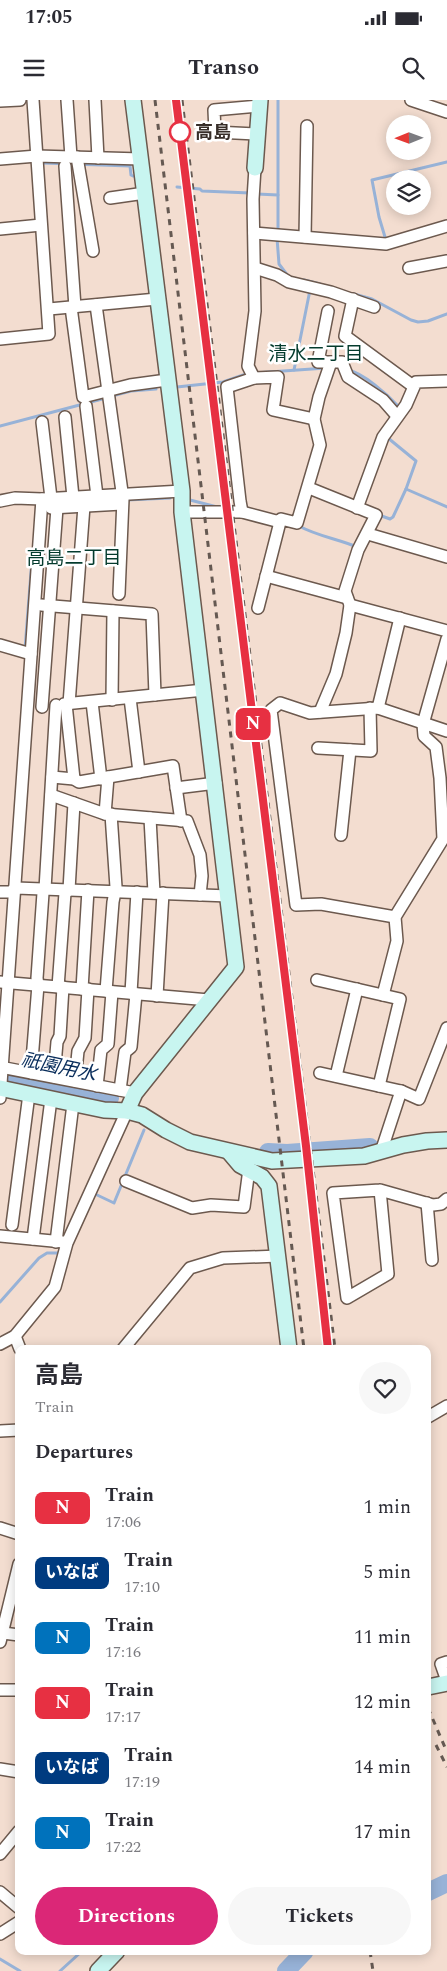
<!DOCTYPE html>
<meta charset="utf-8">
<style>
:root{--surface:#fff;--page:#f7f7f7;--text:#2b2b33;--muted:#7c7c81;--accent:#db2777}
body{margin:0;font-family:Spectral,"Noto Sans JP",serif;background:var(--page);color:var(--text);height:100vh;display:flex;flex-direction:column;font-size:19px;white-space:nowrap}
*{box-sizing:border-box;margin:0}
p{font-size:16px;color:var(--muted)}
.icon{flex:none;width:28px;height:28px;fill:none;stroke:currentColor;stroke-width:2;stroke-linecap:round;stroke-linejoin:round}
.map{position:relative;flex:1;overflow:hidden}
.side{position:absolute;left:15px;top:1245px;width:416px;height:610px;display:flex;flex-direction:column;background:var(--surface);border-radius:10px;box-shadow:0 2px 12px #0003}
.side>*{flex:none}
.badge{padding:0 10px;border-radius:8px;font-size:18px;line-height:32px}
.needle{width:32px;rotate:269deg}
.fabs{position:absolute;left:386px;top:15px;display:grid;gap:10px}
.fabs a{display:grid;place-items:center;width:45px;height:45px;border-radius:50%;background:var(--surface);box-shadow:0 2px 12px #0003;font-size:25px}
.map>.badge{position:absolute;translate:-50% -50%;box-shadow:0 0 0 2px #fff}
h2{padding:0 20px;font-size:19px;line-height:45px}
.round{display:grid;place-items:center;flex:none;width:52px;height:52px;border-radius:26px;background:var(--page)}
.overview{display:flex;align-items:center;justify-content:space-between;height:85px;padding:0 20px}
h1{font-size:24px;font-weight:700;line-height:38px}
.primary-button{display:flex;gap:10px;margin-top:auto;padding:10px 20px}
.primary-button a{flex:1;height:58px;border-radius:30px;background:var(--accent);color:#fff;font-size:20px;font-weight:700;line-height:58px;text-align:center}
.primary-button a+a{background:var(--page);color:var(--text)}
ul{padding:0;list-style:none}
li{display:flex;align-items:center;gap:15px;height:65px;padding:0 20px}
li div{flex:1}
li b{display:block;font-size:19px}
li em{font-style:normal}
li .badge{min-width:55px;font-weight:700;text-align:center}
.status{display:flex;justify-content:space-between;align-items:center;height:35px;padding:0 25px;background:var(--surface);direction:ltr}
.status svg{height:14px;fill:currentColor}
header{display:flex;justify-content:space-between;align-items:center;height:65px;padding:0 20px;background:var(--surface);font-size:22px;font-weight:700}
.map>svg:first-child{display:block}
</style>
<div class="status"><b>17:05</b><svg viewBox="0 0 49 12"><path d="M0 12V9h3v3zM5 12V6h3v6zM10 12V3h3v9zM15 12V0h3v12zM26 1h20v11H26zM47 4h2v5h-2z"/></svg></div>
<header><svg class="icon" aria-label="menu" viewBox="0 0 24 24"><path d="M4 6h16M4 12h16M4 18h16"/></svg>Transo<svg class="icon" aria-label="search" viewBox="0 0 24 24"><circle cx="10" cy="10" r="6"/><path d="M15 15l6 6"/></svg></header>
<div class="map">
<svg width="447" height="1871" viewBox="0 0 447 1871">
<rect width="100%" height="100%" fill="#f3ddd0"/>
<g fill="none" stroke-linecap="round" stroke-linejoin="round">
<!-- stream -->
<g stroke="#97b2d7" stroke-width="3">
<path d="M42,61l1,2 87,3 1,9 2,1"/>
<path d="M177,87l23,2 2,2 48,2"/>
<path d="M257,94l21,1"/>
<path d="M278,132v-132"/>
<path d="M385,137l-6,-20 -7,-37 75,-18"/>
<path d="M277,138l2,26 9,12"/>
<path d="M304,180l16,4"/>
<path d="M354,194l18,5 39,21 7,2 10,-1 19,-7"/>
<path d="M294,270l16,-80"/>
<path d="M348,270c15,3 39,24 50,36"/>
<path d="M255,273l71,-5"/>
<path d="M177,287l46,-5 26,-9"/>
<path d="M112,296l19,-5 25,-2"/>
<path d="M0,326l106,-28"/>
<path d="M388,338l28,23 -10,28 41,18"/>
<path d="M127,400l43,-2"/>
<path d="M190,400l31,8"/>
<path d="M379,415l11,4 3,-2 13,-28"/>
<path d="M299,426c18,10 39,13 58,21"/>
<path d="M25,549l7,-90"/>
<path d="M95,1094l19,9 30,-73"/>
<path d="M0,1202l39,-44 8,-5h11"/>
<path d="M0,1859l20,12"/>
<path d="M60,1871l21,-19"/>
</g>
<!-- river -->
<g stroke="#97b2d7" stroke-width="18">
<path d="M0,975l110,23"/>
<path d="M268,1052l19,1 83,-6"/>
<path d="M428,1792l19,-9"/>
<path d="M286,1871l19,-20"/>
</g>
<!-- street casing -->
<g stroke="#6c594e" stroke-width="14">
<g id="street">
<path d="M67,0l4,57"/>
<path d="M95,0l3,58"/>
<path d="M411,0l36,12"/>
<path d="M0,1l20,-1"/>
<path d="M257,34l-42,-2 -1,-22 45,-4"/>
<path d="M77,57l16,94"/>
<path d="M0,59l37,-3 104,3"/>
<path d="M65,66l10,141"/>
<path d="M110,98l35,-5"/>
<path d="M0,129l41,-4"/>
<path d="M254,133l132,11 61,-18"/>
<path d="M305,137l2,-111"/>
<path d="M255,168l22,7 12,7 42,10 43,15"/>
<path d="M409,168l38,-7"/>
<path d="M353,199l-8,37 68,50"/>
<path d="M96,205l27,194 -4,95"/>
<path d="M71,207l12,90 47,-12 37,-5"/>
<path d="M49,209l108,-10"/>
<path d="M328,211l-10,51h24l6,15 35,23 14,16"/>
<path d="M0,239l49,-5 -16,-234"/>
<path d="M254,278l-6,-12 7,-55 -2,-112 2,-31"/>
<path d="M86,306l11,90"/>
<path d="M65,317l8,80"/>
<path d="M42,322l9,76"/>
<path d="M309,388l67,27 -18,35 -13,41 5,14 -4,28 -10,41 -16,38"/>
<path d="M0,401l15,-3 27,1"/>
<path d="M51,408l71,-4"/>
<path d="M357,408l26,-71 23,-32 10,-23 31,-1"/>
<path d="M182,412h60l38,10 1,-3 16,4 23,-78 -6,-26 5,-22 12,-35"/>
<path d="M242,412l-2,-11 -13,-114 27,-9 24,-1 -5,33 41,9"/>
<path d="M368,434l79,23"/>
<path d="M266,476l81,22"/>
<path d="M41,505l111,9 3,81"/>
<path d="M350,505l97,26"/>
<path d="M258,508l22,-86"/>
<path d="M0,545l31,9"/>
<path d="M130,598l9,74"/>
<path d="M112,600l1,-89"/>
<path d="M92,602l9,77"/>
<path d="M64,604l140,-14"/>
<path d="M66,604l8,75"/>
<path d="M69,604l15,-198"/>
<path d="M42,607l15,-199"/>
<path d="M378,608l22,-90"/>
<path d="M318,648l53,3 -1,-43"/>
<path d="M52,677l22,2 5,3 94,-16 8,55"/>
<path d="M176,688l40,-5"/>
<path d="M51,695l54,19 82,7 13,34 2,21 -2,19"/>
<path d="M105,714l3,-37"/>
<path d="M150,718l4,75"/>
<path d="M341,735l9,-85"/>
<path d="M0,792h10l6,-4 213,8"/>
<path d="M395,817l-74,-13 -25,1 -25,-195 9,-7 30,10 68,-5 69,23"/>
<path d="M317,880l83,19 -21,87"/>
<path d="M0,882l209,18"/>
<path d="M58,887l7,-94 4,-3 5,-87"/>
<path d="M82,889l6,-99"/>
<path d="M106,891l7,-89 3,-15 -5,-73"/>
<path d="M131,893l6,-101"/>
<path d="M383,895l14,-54 -2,-24 48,-78 -3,-61 -4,-31 -12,-11 -1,-12 24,-85"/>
<path d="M157,896l6,-103"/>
<path d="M0,967l135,26"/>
<path d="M31,973l7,-88 -1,-7 6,-85 2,-4 11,-184"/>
<path d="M320,973l81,18 18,8 28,-71"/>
<path d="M336,976l21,-87"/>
<path d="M54,977l3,-35 3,-6 3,-49"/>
<path d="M75,981l3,-30 7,-13 3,-49"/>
<path d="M97,986l4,-36 7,-6 4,-52"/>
<path d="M120,990l5,-38 6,-5 5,-53"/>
<path d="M0,998l42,-599 140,-8"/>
<path d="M381,1052l20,-61"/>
<path d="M126,1081l66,27 19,-3 33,2 5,-38"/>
<path d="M380,1090l8,84 -41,24 -14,-105 47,-3 53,15 8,-1 6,-5"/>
<path d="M427,1103l5,57"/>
<path d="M12,1125l17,-131"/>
<path d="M0,1136l63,6"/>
<path d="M33,1139l18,-140"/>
<path d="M56,1142l17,-138"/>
<path d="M15,1236l5,13"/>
<path d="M0,1244l15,-8 40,-49 12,-44 60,-132"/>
<path d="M123,1249l67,-81 33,-10 56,-2"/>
<path d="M428,1317l19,-11"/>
<path d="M0,1331l19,-1"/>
<path d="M0,1428l19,6"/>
<path d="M3,1533l16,2"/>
<path d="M0,1542l19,-78"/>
<path d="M447,1562l-6,2 6,17"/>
<path d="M0,1590h19"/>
<path d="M0,1669l19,3"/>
<path d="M0,1754l19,-23"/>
<path d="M0,1792l19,16"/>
<path d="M0,1834l19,-12"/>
</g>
</g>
<!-- secondary casing -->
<g stroke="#6c594e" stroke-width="18">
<g id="secondary">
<path d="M255,68l5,-68"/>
<path d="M0,988l104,22 23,1 15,4 24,15 24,12 82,19 92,-5 39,-11 24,-4 20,-1"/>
<path d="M127,1011l8,-18 101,-126 -54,-455v-21l-49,-391"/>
<path d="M229,1052l11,13 22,12 7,9 20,163"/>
<path d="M428,1587l19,-4"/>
<path d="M98,1871l19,-20"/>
</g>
</g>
<!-- street -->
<use href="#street" stroke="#fff" stroke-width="11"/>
<!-- secondary -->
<use href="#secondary" stroke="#c8f5f0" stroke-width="15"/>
<!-- rail -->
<g stroke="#655952" stroke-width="3" stroke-dasharray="6 6" stroke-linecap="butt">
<path d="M155,0l149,1249"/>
<path d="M182,0l153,1249"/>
<path d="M428,1608l19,44"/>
<path d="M436,1645l11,22"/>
<path d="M370,1851l3,20"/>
</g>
</g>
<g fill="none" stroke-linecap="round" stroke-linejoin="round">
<!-- line casing -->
<g stroke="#fff" stroke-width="11">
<path id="line" d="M176,0l130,1046 22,203"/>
</g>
<!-- line -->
<use href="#line" stroke="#e73042" stroke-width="8"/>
</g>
<!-- markers -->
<circle fill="#fff" stroke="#e73042" stroke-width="2.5" cx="180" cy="32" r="10"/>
<g text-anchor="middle" stroke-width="5" stroke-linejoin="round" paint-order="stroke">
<!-- stop labels -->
<g font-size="18" font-weight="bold" fill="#372e29" stroke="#fff" text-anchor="start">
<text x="195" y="38">高島</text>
</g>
<!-- neighbourhood labels -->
<g font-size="19" fill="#043b2d" stroke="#fff">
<text x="316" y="260">清水二丁目</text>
<text x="74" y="464">高島二丁目</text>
</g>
<!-- water labels -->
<g font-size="19" font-style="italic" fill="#082c5a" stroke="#fff">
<text transform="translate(59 966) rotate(12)" y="7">祇園用水</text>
</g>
</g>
</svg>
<div class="fabs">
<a><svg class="needle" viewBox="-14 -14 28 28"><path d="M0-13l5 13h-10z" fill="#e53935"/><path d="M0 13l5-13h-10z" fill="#7c7c81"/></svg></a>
<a><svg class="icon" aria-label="layers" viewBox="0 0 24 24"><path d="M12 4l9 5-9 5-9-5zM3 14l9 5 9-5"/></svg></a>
</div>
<b class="badge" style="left:253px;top:624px;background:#e73042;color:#fff">N</b>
<section class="side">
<div class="overview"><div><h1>高島</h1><p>Train</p></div><a class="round"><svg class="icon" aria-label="heart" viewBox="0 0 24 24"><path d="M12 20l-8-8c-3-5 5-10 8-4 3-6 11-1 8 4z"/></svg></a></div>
<h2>Departures</h2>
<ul>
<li><span class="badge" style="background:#e73042;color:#fff">N</span><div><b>Train</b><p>17:06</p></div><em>1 min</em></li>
<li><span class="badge" style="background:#003b80;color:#fff">いなば</span><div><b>Train</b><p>17:10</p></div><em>5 min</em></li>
<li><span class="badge" style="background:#0072bc;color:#fff">N</span><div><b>Train</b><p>17:16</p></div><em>11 min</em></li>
<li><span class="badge" style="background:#e73042;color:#fff">N</span><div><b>Train</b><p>17:17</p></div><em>12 min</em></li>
<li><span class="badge" style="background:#003b80;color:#fff">いなば</span><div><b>Train</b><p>17:19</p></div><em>14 min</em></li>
<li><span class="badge" style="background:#0072bc;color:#fff">N</span><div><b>Train</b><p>17:22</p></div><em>17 min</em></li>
</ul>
<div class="primary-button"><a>Directions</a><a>Tickets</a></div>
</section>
</div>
